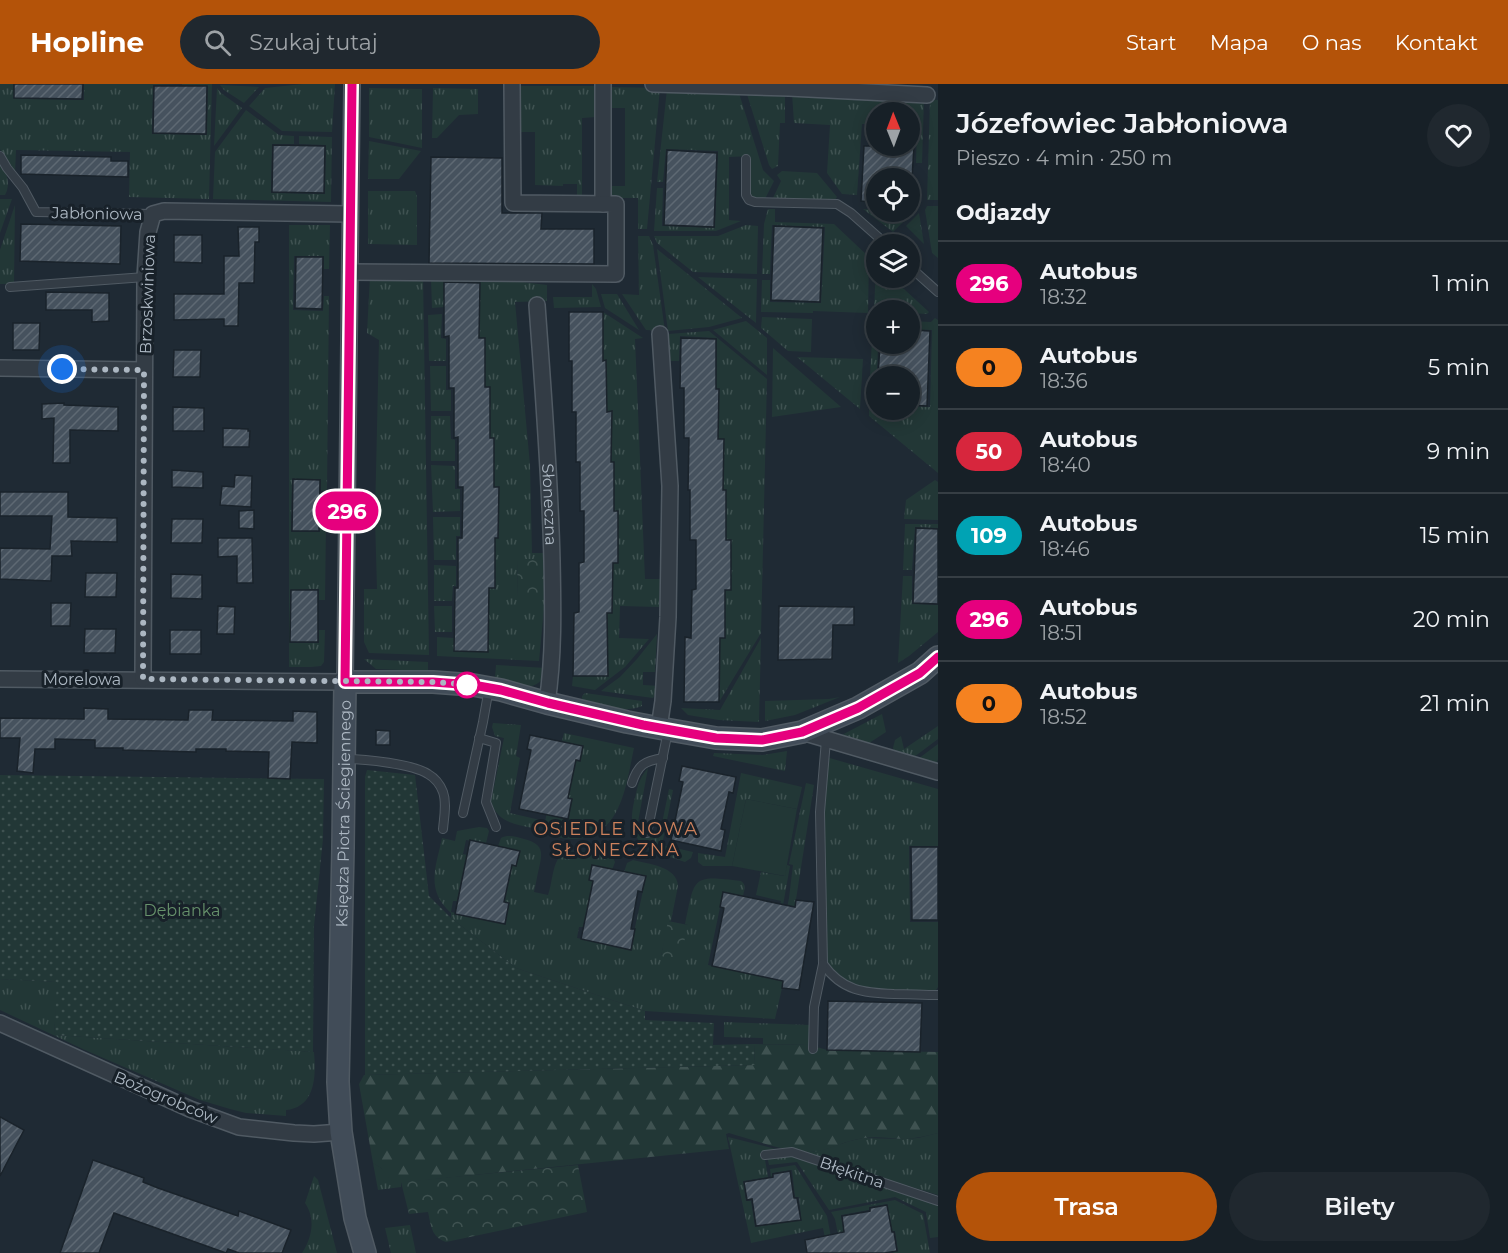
<!DOCTYPE html>
<html lang="pl">
<meta charset="utf-8">
<style>
:root{--surface:#172027;--page:#20282f;--text:#f1f3f6;--muted:#9ea3a7;--line:#363e44;--accent:#b45309}
body{margin:0;font-family:Montserrat,sans-serif;background:var(--page);color:var(--text);height:100vh;display:flex;flex-direction:column;font-size:22px;white-space:nowrap}
*{box-sizing:border-box;margin:0}
p{font-size:20px;color:var(--muted)}
.icon{flex:none;width:33px;height:33px;fill:none;stroke:currentColor;stroke-width:2;stroke-linecap:round;stroke-linejoin:round}
.map{position:relative;flex:1;overflow:hidden}
.details{display:flex;flex-direction:column;background:var(--surface);width:570px}
.details>*{flex:none}
.badge{padding:0 12px;border-radius:20px;font-size:21px;line-height:39px}
.needle{width:39px;rotate:359deg}
.controls{position:absolute;left:866px;top:18px;display:grid;gap:12px}
.controls a{display:grid;place-items:center;width:54px;height:54px;border-radius:50%;background:var(--surface);box-shadow:0 3px 15px #0003,0 0 0 2px var(--line);font-size:30px}
.you{position:absolute;width:30px;height:30px;margin:-15px;border:4px solid #fff;border-radius:50%;background:#1a73e8;box-shadow:0 0 0 9px #1a73e833}
.map>.badge{position:absolute;translate:-50% -50%;box-shadow:0 0 0 3px #fff}
h2{padding:0 18px;font-size:22px;line-height:54px}
.round{display:grid;place-items:center;flex:none;width:63px;height:63px;border-radius:32px;background:var(--page)}
.head{display:flex;align-items:center;justify-content:space-between;height:102px;padding:0 18px}
h1{font-size:28px;font-weight:600;line-height:45px}
.primary-button{display:flex;gap:12px;margin-top:auto;padding:12px 18px}
.primary-button a{flex:1;height:69px;border-radius:36px;background:var(--accent);color:#fff;font-size:24px;font-weight:600;line-height:69px;text-align:center}
.primary-button a+a{background:var(--page);color:var(--text)}
ul{padding:0;list-style:none}
li{display:flex;align-items:center;gap:18px;height:84px;padding:0 18px;border-top:2px solid var(--line)}
li div{flex:1}
li b{display:block;font-size:22px}
li em{font-style:normal}
li .badge{min-width:66px;font-weight:700;text-align:center}
header{display:flex;align-items:center;gap:36px;box-sizing:border-box;height:84px;padding:0 30px;background:var(--accent);color:#fff}
header strong{font-size:28px}
nav{display:flex;gap:33px;margin-inline-start:auto;font-size:21px}
.search{width:420px;height:54px;background:var(--page);display:flex;align-items:center;gap:15px;box-sizing:border-box;padding:0 21px;border-radius:33px;color:var(--muted);font-size:22px}
main{display:flex;flex:1;min-height:0}
.map>svg:first-child{display:block}
</style>
<header>
<strong>Hopline</strong>
<div class="search"><svg class="icon" aria-label="search" viewBox="0 0 24 24"><circle cx="10" cy="10" r="6"/><path d="M15 15l6 6"/></svg>Szukaj tutaj</div>
<nav><a>Start</a><a>Mapa</a><a>O nas</a><a>Kontakt</a></nav>
</header>
<main>
<div class="map">
<svg width="938" height="1169" viewBox="0 0 938 1169">
<defs>
<pattern id="grass-tufts" width="24" height="20" patternUnits="userSpaceOnUse" patternTransform="scale(1.5)"><rect width="24" height="20" fill="#223736"/><path d="M3 7l-1-3M5 7V3M7 7l1-3M15 17l-1-3M17 17v-4M19 17l1-3" fill="none" stroke="#3f5251"/></pattern>
<pattern id="forest-firs" width="22" height="20" patternUnits="userSpaceOnUse" patternTransform="scale(1.5)"><rect width="22" height="20" fill="#223736"/><path d="M5 1l3.5 6h-7zM16 11l3.5 6h-7z" fill="#3f5251"/></pattern>
<pattern id="park-crowns" width="20" height="18" patternUnits="userSpaceOnUse" patternTransform="scale(1.5)"><rect width="20" height="18" fill="#223736"/><path d="M2 6a3 3 0 1 1 6 0M12 15a3 3 0 1 1 6 0" fill="none" stroke="#3f5251"/></pattern>
<pattern id="garden-dots" width="8" height="8" patternUnits="userSpaceOnUse" patternTransform="scale(1.5)"><rect width="8" height="8" fill="#223736"/><path d="M2 2h.1M6 6h.1" fill="none" stroke="#3f5251" stroke-width="1.8" stroke-linecap="round"/></pattern>
<pattern id="building-hatch" width="6" height="6" patternUnits="userSpaceOnUse" patternTransform="scale(1.5)"><rect width="6" height="6" fill="#46525e"/><path d="M-1 1l2-2M0 6l6-6M5 7l2-2" fill="none" stroke="#5e6973"/></pattern>
</defs>
<rect width="100%" height="100%" fill="#1f2a34"/>
<!-- grass -->
<g fill="url(#grass-tufts)">
<path d="M0,0h27v15l57,1v-16h95l-26,1 -1,49 55,1 1,-49 -26,-1v-1h30l-3,115 -80,-2 1,-45 -114,-2 -1,23 -7,-8 -8,-16z"/>
<path d="M303,0h32l-3,48 -50,-1 -33,-25 16,-18z"/>
<path d="M220,1l39,2 -15,16 -20,-13z"/>
<path d="M520,2h76v31l-14,1v81l-5,-1v-14h-14v2l-28,-1v-53h-15z"/>
<path d="M610,3l50,1 -13,141h-9v-31h-28v-12h15v-78h-15z"/>
<path d="M217,4l4,5 21,15 -28,38z"/>
<path d="M369,4l53,1v59l-53,-11z"/>
<path d="M433,4l45,1v25l-19,1 -22,23h-5z"/>
<path d="M667,5l71,1 25,80 11,11 -9,18h-8l-6,-3 -1,-4v-36l-21,1v63l12,1 -25,10h-62l3,-43h6l-1,38 53,2 3,-77 -52,-2 -3,33h-6z"/>
<path d="M746,7l39,2v30h-5l-2,43 -6,3 -3,-4z"/>
<path d="M792,9l132,6 -2,64h-6l1,-36 -8,-1v-14h-33v12h-14l-5,71 -15,-1 -15,-21 3,-48 -36,-2z"/>
<path d="M930,15l8,1v100h-11z"/>
<path d="M246,26l33,25 15,1v8h-22l-1,49 54,1 1,-49 -27,-1v-8l33,1 -1,65 -118,-3 2,-47z"/>
<path d="M369,57l52,10 -22,28h-31z"/>
<path d="M0,78c7,11 11,22 5,33h-5z"/>
<path d="M782,87l35,2 20,24 -3,4 -61,-3 8,-17 -4,-6z"/>
<path d="M368,107h47l2,5v49l-49,-1z"/>
<path d="M0,115h12l-12,34z"/>
<path d="M15,121l-1,79h-14v-34z"/>
<path d="M927,122h11v52l-6,-5 -7,-43z"/>
<path d="M768,125h7v13l59,2 35,33 -1,56 -55,-2v2l-52,-1 1,-32h8v22l51,1 4,-76 -53,-2 -2,49h-8l2,-50z"/>
<path d="M863,125l13,1v2h37l-20,20z"/>
<path d="M919,129l5,31 -18,-18z"/>
<path d="M289,141h41l-1,44h-5v-13h-30l-1,54 30,1 1,-15h5l-2,195h-6v-12h-29l-1,53h29v-10h6l-1,78h-6v-11l-29,1v53h29v-13h6l-1,32 -3,4 -10,1h-22z"/>
<path d="M746,141l12,1 -1,48 -64,-2 -36,-29 -3,-7h64z"/>
<path d="M638,152h11l4,9 12,86 -19,-1 -24,-36 17,1z"/>
<path d="M657,165l85,69 -33,9 -41,4z"/>
<path d="M876,179v15h16l37,34 -2,2 -18,-1v-3h-33v2h-2z"/>
<path d="M423,191l6,380 -60,-2 -5,-11v-53h13l-2,-72 4,-177 -12,-7 3,-57z"/>
<path d="M698,193l59,2 -1,44z"/>
<path d="M431,195l75,1 41,5v16l-32,1 15,163 2,88h12v6h-27l1,39h27l-6,63 -102,-5v-19l17,1v13h34l1,-63 6,-1v-49h3l1,-50 -5,-1v-49h-4v-50l-5,-1v-49h-6l1,-50 -36,-2v21l-12,1z"/>
<path d="M592,200l4,5 5,18 -47,1 -1,-11h39z"/>
<path d="M601,210h16l22,36 -34,-22z"/>
<path d="M603,228l40,26 -8,1 10,240h21l1,5h-7l-1,23 -39,-1 -1,32 30,1 -24,28 -30,23 -23,-4 1,-10h34v-63h5l1,-50 5,-1v-51h-4v-49h-3l1,-50h-5l-1,-51h-3z"/>
<path d="M442,230l-1,24 5,1v22h-17l-1,-46z"/>
<path d="M762,233l50,2 -1,33 -23,-1 -27,-23z"/>
<path d="M935,234l3,2v153l-69,-57v-33h7v27h33v-4l21,1 2,-77 -23,-1v-8l22,1z"/>
<path d="M746,237l21,17v37l-54,-45z"/>
<path d="M873,237h3v23h2l-1,32 -7,1z"/>
<path d="M709,247l58,48 -6,254 -42,69 1,-64h5v-48h6v-50h-5v-50h-3l1,-50 -6,-1 1,-50h-3l1,-51 -37,-2 -1,25h-9l-2,-27z"/>
<path d="M773,264l68,59 -69,10z"/>
<path d="M797,273l66,2 -3,50z"/>
<path d="M430,282h16v24h5v21h-20z"/>
<path d="M431,332h19l1,23 4,1v21h-24z"/>
<path d="M431,381l24,1v23h5v22l-27,1z"/>
<path d="M935,396l3,2v38l-34,-1 2,-19z"/>
<path d="M433,433h27v19h-4v24h-22z"/>
<path d="M905,440h33v4l-23,-1 -3,43h-9z"/>
<path d="M434,481l22,1v20h-3l-1,15h-18z"/>
<path d="M903,492h9v28l26,1v27l-29,24 -11,7z"/>
<path d="M434,522h18v26h-17z"/>
<path d="M657,550l-2,38h-12v13l17,1 -7,12 -52,-7 19,-14 17,-18z"/>
<path d="M761,554l-2,84 -40,-2 -31,-5 -7,-7 39,2z"/>
<path d="M364,575l64,3v9l-52,-2z"/>
<path d="M496,581l50,3c-5,29 -32,17 -51,10z"/>
<path d="M585,609l57,8v5c-20,8 -41,-1 -60,-6v-4z"/>
<path d="M840,613l-45,18 -30,6v-20l64,-2z"/>
<path d="M882,630l4,18 -23,15 -25,-10z"/>
<path d="M493,639l28,2 -5,31 4,2 -10,55 30,7 -1,5 -5,3c-18,-3 -38,-6 -43,-27l13,-63 -9,-2 -3,-9z"/>
<path d="M938,642v13l-24,18 -7,1 -11,-4 -3,-6 2,-8 6,-4 3,13z"/>
<path d="M564,649l70,15c-8,37 -13,93 -64,91 -9,-1 -21,-2 -26,-10l3,-19 6,6 15,3 4,-20 -4,-1 8,-38 4,1 3,-15 -21,-5z"/>
<path d="M938,660v15l-2,6 -18,-6z"/>
<path d="M787,667l-2,20 -72,-15 1,-3 49,2z"/>
<path d="M826,673l112,32v57h-29l1,76h28v65l-2,3h-68c-18,-5 -30,-13 -42,-27l-3,-153z"/>
<path d="M648,684l-12,65 23,5 10,-49 4,1 -11,55 31,7 -2,6 -6,4 -36,-12c-21,-15 -19,-34 -13,-56 2,-11 5,-18 12,-26z"/>
<path d="M741,689l61,14 -5,22 -51,-10 -14,67h-29l-5,-4v-9l27,4z"/>
<path d="M806,699l8,2 -32,203 -7,31 -130,-8 -129,-43 -65,-50v-5c-26,-23 -15,-46 -9,-75l13,3 2,-10 22,-4 8,1 2,3 -3,12 -20,-3 -3,14 4,1 -10,46h-4l-2,11 53,12v-22l8,-37 4,1 4,-15 -22,-5 3,-8c7,-4 16,-1 23,1 19,5 19,12 15,29 -2,8 -3,16 -5,24l14,3c4,-11 4,-26 10,-36 8,-14 41,-6 54,-3l3,6 -3,8 -20,-4 -3,14 4,1 -10,46h-4l-2,11 53,12 16,-73 -22,-5 3,-9 6,-3c15,4 44,6 45,26l-7,35h-2l-8,35 27,-31 -3,-1c10,-47 6,-49 56,-43 6,4 3,10 2,15l-20,-3 -15,72 57,12 16,-76 -25,-6 5,-23 23,4 3,-11 3,1 -20,112 3,1 16,-81 4,-33 -4,-1z"/>
<path d="M0,895l58,3 -4,53 260,17c2,23 2,55 -28,58v6l-40,-3 -16,-4 -30,-9 -115,-50 -85,-40z"/>
<path d="M724,938l86,3v20l-47,-1v-6l-39,-1z"/>
<path d="M938,1049v62l-144,-44 17,1 15,-3 24,-8 13,-3 41,1 14,-1z"/>
<path d="M728,1053l56,14 -20,3 4,23 -25,4 3,20h5l4,26 20,-3v-3l26,-5 -2,-19h-4l-3,-27 -20,3v4h-1l-1,-8 25,-4 32,51 7,37h-6l-5,-25 -72,15z"/>
<path d="M792,1069l146,49v35l-8,1 -4,-26 -31,-15 -66,13 -32,-48 -28,3 -2,-9z"/>
<path d="M373,1079c3,2 6,3 9,6 8,6 5,14 19,13v5l-23,3z"/>
<path d="M314,1092l4,4 19,73h-35c10,-15 14,-34 3,-50z"/>
<path d="M895,1116l28,14 7,39h-39l7,-2 -3,-20h-3l-5,-27 -18,3v3l-28,5 3,19 -5,5 -4,-20 -4,-7z"/>
<path d="M410,1141l6,28h-25l-6,-25z"/>
</g>
<!-- forest -->
<path fill="url(#forest-firs)" d="M754,960l56,1 17,5 111,2v81c-11,3 -21,5 -32,6 -14,0 -28,-3 -42,-1 -19,2 -35,13 -54,14 -24,0 -57,-12 -81,-19l-3,1 3,15 -333,34 -6,-3 -9,-12 -8,-5 -14,-79 5,-9 391,-10z"/>
<!-- park -->
<g fill="url(#park-crowns)">
<path d="M517,475h27l1,39 -27,1z"/>
<path d="M668,837l20,4 -8,35 -19,-4z"/>
<path d="M578,1081l9,47 -141,30c-15,-5 -15,-17 -18,-30l-19,2 -8,-32z"/>
</g>
<!-- garden -->
<g fill="url(#garden-dots)">
<path d="M367,686l48,5 14,121 22,22 65,50 129,43v9l69,3 -1,22 41,-1 1,21 -390,10v-298z"/>
<path d="M0,691l324,4 -1,60 -9,87 -1,126 -259,-17 3,-53 -57,-3z"/>
</g>
<!-- pitch -->
<path fill="#223736" d="M746,715l51,10 -12,67 -53,-10z"/>
<!-- building -->
<g fill="url(#building-hatch)" stroke="#1a232b" stroke-width="1.5">
<path d="M14,0h69l-1,15 -68,-1z"/>
<path d="M154,2h53l-1,48 -53,-1z"/>
<path d="M273,61l52,1 -1,47 -52,-1z"/>
<path d="M864,62h50l-2,32h-36v24l-15,-1z"/>
<path d="M667,66l50,3 -3,74 -50,-2z"/>
<path d="M21,71l90,2v4h17v16l-107,-3z"/>
<path d="M431,73l71,1v55h40l-1,16h53v35l-165,-1z"/>
<path d="M21,140l100,2 -1,38 -100,-3z"/>
<path d="M774,142l49,2 -3,74 -49,-2z"/>
<path d="M238,143h21v15h-4l-1,41h-15l-1,43h-14v-7l-50,1v-26h50v-38h15z"/>
<path d="M174,151h28v28l-28,-1z"/>
<path d="M296,173h27l-1,52 -27,-1z"/>
<path d="M444,198l36,1 -1,55h6v49h5v51h4v49h5l-1,51h-3v50h-6l-1,64 -34,-1 1,-63h3v-50h4l1,-51h-5v-50l-4,1v-50h-5v-52l-5,1z"/>
<path d="M46,208l63,1v28l-17,1v-12h-46z"/>
<path d="M569,228h34v49l3,-1 1,52 5,-1 -1,51h3v49h4v52h-5l-1,50h-5l1,63h-35l1,-63 5,-1v-49l5,-1v-51h-4v-49h-4v-50h-4v-51h-3z"/>
<path d="M13,239h27l-1,27h-26z"/>
<path d="M909,246l21,1 -3,75 -18,-1v-29h-31l2,-32h29z"/>
<path d="M681,254l35,1v50h3l-1,50h6l-1,51h3v50h5v50h-6v48h-5l-1,64h-35l1,-65 6,1 1,-48 4,-1v-49h-6v-50h-2l1,-52h-5v-50h-4z"/>
<path d="M174,266h27l-1,27h-27z"/>
<path d="M64,319v2l54,2v24l-48,-1v33h-17l1,-45 -12,1v-15z"/>
<path d="M173,323l31,1v23h-31z"/>
<path d="M223,344l25,1v2h2l-1,16h-26z"/>
<path d="M172,386l31,2v16l-31,-1z"/>
<path d="M235,391l17,1 -1,31 -31,-2 2,-19 12,1z"/>
<path d="M293,395l27,1 -1,51h-27z"/>
<path d="M0,408h68v25l49,1v24l-46,-1 1,15h-20l-1,25 -51,-2v-31l50,1 2,-33h-52z"/>
<path d="M254,426v19l-15,-1v-17z"/>
<path d="M172,435h31l-1,24h-31z"/>
<path d="M916,444l22,1v75l-25,-1z"/>
<path d="M218,454h34l1,45h-16v-27l-19,1z"/>
<path d="M86,489h31l-1,24h-31z"/>
<path d="M171,490l31,1v24l-31,-1z"/>
<path d="M291,506h27v52h-28z"/>
<path d="M51,519h20l-1,23h-19z"/>
<path d="M218,522l17,1 -1,27h-17z"/>
<path d="M779,522l75,1v18h-21l-1,34 -54,1z"/>
<path d="M85,545h31l-1,24h-31z"/>
<rect x="170" y="546" width="31" height="24"/>
<path d="M84,624l24,1v10l80,1 1,-10h24l-1,10 81,1v-10l24,1v31l-25,-1 -2,37 -22,-1 1,-26 -43,-1v-2h-30v3l-73,-2v-2h-28v-8l-40,-1v10h-20l-2,24 -16,-2 3,-33h-20v-20l84,1z"/>
<path d="M376,646l14,1v14h-14z"/>
<path d="M530,651l53,11 -3,15 -4,-1 -8,38 4,1 -4,20 -49,-10 12,-59 -4,-1z"/>
<path d="M682,682l54,11 -3,16 -4,-1 -8,37 4,1 -4,21 -50,-11 12,-58 -4,-1z"/>
<path d="M470,756l50,11 -4,15 -4,-1 -8,37 5,1 -4,21 -50,-10z"/>
<path d="M911,763h27v73h-26z"/>
<path d="M592,781l54,11 -4,16 -4,-1 -7,38h4l-4,21 -50,-11 12,-58 -4,-1z"/>
<path d="M723,808l72,15 1,-7 18,2 -15,88 -17,-2 1,-7 -71,-15 12,-58 -4,-1z"/>
<path d="M828,917l94,2 -2,49 -93,-2z"/>
<path d="M0,1033l24,13 -24,46z"/>
<path d="M93,1076l51,18 -1,4 15,6 80,28 1,-5 52,19 -9,23h-43l-11,-4 -2,4 -112,-40 -15,40h-39z"/>
<path d="M790,1087l4,27h3l4,22 -45,6 -4,-27 -5,1 -3,-18 29,-5v-3z"/>
<path d="M887,1121l5,27h2l3,19 -12,2h-78l-2,-13 39,-8 -2,-16 28,-5v-3z"/>
</g>
<g fill="none" stroke-linecap="round" stroke-linejoin="round">
<!-- lane casing -->
<g stroke="#505a63" stroke-width="10">
<g id="lane">
<path d="M0,72l7,12 16,20 13,24 117,2"/>
<path d="M746,75v36l3,5 6,2 82,2 14,9 35,31"/>
<path d="M909,182l29,26"/>
<path d="M10,203l135,-10"/>
<path d="M479,654l17,5 -10,59 10,25"/>
<path d="M826,656l-6,72 3,152c19,27 41,29 71,30 15,0 29,1 44,1"/>
<path d="M346,675c19,0 67,5 82,15 7,4 12,10 15,18 4,11 1,25 0,37"/>
<path d="M632,699c6,-18 12,-22 31,-25"/>
<path d="M463,729l20,-91 6,-34"/>
<path d="M647,749l21,-102"/>
<path d="M813,965l1,-42 9,-43"/>
<path d="M765,1071l27,-3 146,49"/>
</g>
</g>
<!-- street casing -->
<g stroke="#505a63" stroke-width="18">
<g id="street">
<path d="M653,0l136,4 138,7"/>
<path d="M603,120v-120"/>
<path d="M350,188l266,2v-70l-103,-1 -1,-119"/>
<path id="s1" d="M537,221c6,85 13,170 15,256 1,47 2,95 -5,142"/>
<path d="M0,284l144,2"/>
<path d="M0,595l345,3 7,-598"/>
<path d="M143,595l2,-402 3,-45 5,-18 11,-3 186,3"/>
<path d="M659,644l4,-27 5,-84 2,-131 -10,-152"/>
<path d="M802,648l136,40"/>
<path d="M0,939l190,86 49,18 55,6 20,1 27,-2"/>
</g>
</g>
<!-- secondary casing -->
<g stroke="#505a63" stroke-width="24">
<g id="secondary">
<path id="s2" d="M365,1169l-10,-35 -14,-86 -3,-50 5,-234 2,-166h88l40,3 28,5 46,13 80,19 32,6 57,10 46,2 40,-8 56,-24 62,-35 18,-16"/>
</g>
</g>
<!-- lane -->
<use href="#lane" stroke="#333c45" stroke-width="8"/>
<!-- street -->
<use href="#street" stroke="#333c45" stroke-width="15"/>
<!-- secondary -->
<use href="#secondary" stroke="#414c58" stroke-width="21"/>
</g>
<g fill="none" stroke-linecap="round" stroke-linejoin="round">
<!-- line casing -->
<g stroke="#fff" stroke-width="14">
<path id="line" d="M352,0l-7,598h88l40,3 28,5 47,13 95,22 73,13 46,2 40,-8 56,-24 62,-35 18,-16"/>
</g>
<!-- line -->
<use href="#line" stroke="#e6007e" stroke-width="9"/>
<!-- walk -->
<path stroke="#acb7c2" stroke-width="6" stroke-dasharray="0 10.8" d="M62,285l82,1 -1,309 290,3 40,3h-6"/>
</g>
<!-- markers -->
<circle fill="#fff" stroke="#e6007e" stroke-width="3" cx="467" cy="601" r="12"/>
<g text-anchor="middle" stroke-width="6" stroke-linejoin="round" paint-order="stroke">
<!-- street labels -->
<g font-size="16" fill="#acb7c2" stroke="#182129">
<text transform="translate(97 129) rotate(1)" y="6">Jabłoniowa</text>
<text transform="translate(147 210) rotate(-88)" y="6">Brzoskwiniowa</text>
<text dy="6" stroke="none"><textPath href="#s1" startOffset="200">Słoneczna</textPath></text>
<text x="82" y="601">Morelowa</text>
<text dy="6" stroke="none"><textPath href="#s2" startOffset="442">Księdza Piotra Ściegiennego</textPath></text>
<text transform="translate(166 1013) rotate(23)" y="6">Bożogrobców</text>
<text transform="translate(852 1088) rotate(19)" y="6">Błękitna</text>
</g>
<!-- park labels -->
<g font-size="16" fill="#66916b" stroke="#182129">
<text x="182" y="832">Dębianka</text>
</g>
<!-- neighbourhood labels -->
<g font-size="18" letter-spacing="1.5" fill="#cd815c" stroke="#182129">
<text x="616" y="751">OSIEDLE NOWA<tspan x="616" dy="21">SŁONECZNA</tspan></text>
</g>
</g>
</svg>
<div class="controls">
<a><svg class="needle" viewBox="-14 -14 28 28"><path d="M0-13l5 13h-10z" fill="#e53935"/><path d="M0 13l5-13h-10z" fill="#9ea3a7"/></svg></a>
<a><svg class="icon" aria-label="locate" viewBox="0 0 24 24"><circle cx="12" cy="12" r="6"/><path d="M12 2v4M12 18v4M2 12h4M18 12h4"/></svg></a>
<a><svg class="icon" aria-label="layers" viewBox="0 0 24 24"><path d="M12 4l9 5-9 5-9-5zM3 14l9 5 9-5"/></svg></a>
<a>+</a>
<a>−</a>
</div>
<div class="you" style="left:62px;top:285px"></div>
<b class="badge" style="left:347px;top:427px;background:#e6007e;color:#fff">296</b>
</div>
<section class="details">
<div class="head"><div><h1>Józefowiec Jabłoniowa</h1><p>Pieszo · 4 min · 250 m</p></div><a class="round"><svg class="icon" aria-label="heart" viewBox="0 0 24 24"><path d="M12 20l-8-8c-3-5 5-10 8-4 3-6 11-1 8 4z"/></svg></a></div>
<h2>Odjazdy</h2>
<ul>
<li><span class="badge" style="background:#e6007e;color:#fff">296</span><div><b>Autobus</b><p>18:32</p></div><em>1 min</em></li>
<li><span class="badge" style="background:#f58220;color:#111">0</span><div><b>Autobus</b><p>18:36</p></div><em>5 min</em></li>
<li><span class="badge" style="background:#d7263d;color:#fff">50</span><div><b>Autobus</b><p>18:40</p></div><em>9 min</em></li>
<li><span class="badge" style="background:#00a3b4;color:#fff">109</span><div><b>Autobus</b><p>18:46</p></div><em>15 min</em></li>
<li><span class="badge" style="background:#e6007e;color:#fff">296</span><div><b>Autobus</b><p>18:51</p></div><em>20 min</em></li>
<li><span class="badge" style="background:#f58220;color:#111">0</span><div><b>Autobus</b><p>18:52</p></div><em>21 min</em></li>
</ul>
<div class="primary-button"><a>Trasa</a><a>Bilety</a></div>
</section>
</main>
